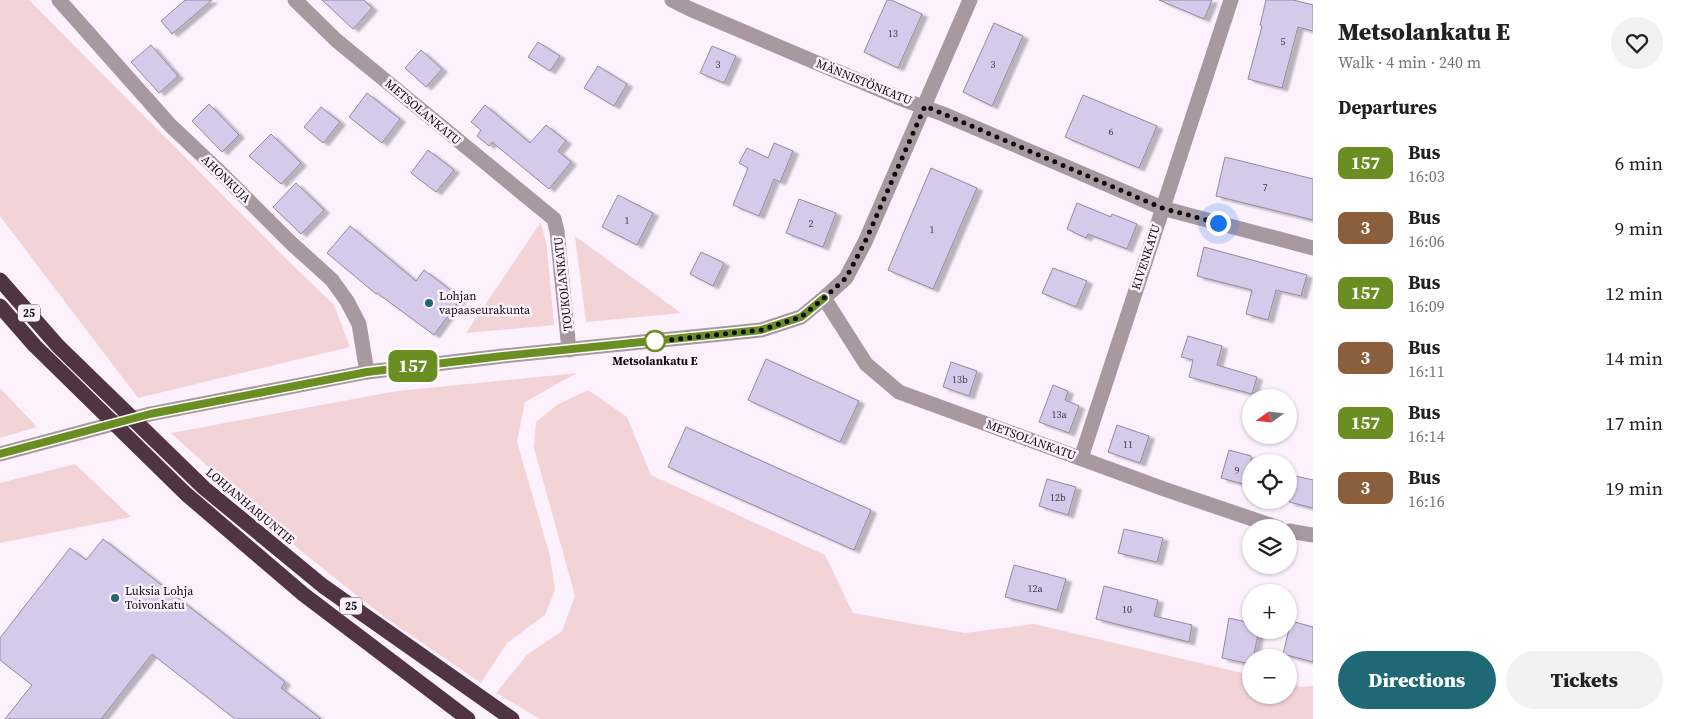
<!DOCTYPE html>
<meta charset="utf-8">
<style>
:root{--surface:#fff;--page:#f2f2f2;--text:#222;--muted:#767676;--accent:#1f6875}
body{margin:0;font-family:"Source Serif 4",serif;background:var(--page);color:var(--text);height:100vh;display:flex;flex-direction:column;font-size:19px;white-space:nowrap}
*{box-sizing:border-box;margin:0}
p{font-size:16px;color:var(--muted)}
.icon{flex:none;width:28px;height:28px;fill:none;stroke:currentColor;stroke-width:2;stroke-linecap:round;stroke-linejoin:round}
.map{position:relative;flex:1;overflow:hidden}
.sheet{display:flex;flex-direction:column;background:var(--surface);width:375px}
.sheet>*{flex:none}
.badge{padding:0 10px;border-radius:8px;font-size:18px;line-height:32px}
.needle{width:32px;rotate:255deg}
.tools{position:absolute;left:1242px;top:389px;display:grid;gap:10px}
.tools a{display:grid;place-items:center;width:55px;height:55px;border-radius:50%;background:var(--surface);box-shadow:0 1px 4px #0004;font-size:25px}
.you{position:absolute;width:25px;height:25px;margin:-12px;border:4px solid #fff;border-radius:50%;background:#1a73e8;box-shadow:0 0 0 8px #1a73e833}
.map>.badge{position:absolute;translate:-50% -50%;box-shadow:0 0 0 2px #fff}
h2{padding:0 25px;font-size:19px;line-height:45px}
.round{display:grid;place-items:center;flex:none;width:52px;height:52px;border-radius:26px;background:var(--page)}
.overview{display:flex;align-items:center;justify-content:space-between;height:85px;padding:0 25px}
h1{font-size:24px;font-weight:800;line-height:38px}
.button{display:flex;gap:10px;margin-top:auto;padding:10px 25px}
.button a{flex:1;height:58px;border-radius:30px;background:var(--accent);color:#fff;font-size:20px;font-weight:800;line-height:58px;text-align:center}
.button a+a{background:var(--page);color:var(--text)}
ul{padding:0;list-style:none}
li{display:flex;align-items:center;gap:15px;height:65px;padding:0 25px}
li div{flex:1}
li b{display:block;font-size:19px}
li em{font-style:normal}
li .badge{min-width:55px;font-weight:700;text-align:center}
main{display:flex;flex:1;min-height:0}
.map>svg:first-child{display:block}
</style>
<main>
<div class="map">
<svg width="1313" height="719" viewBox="0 0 1313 719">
<defs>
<filter id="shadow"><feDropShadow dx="5.5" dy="3" stdDeviation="1" flood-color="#0004"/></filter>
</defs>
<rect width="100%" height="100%" fill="#fdf1fe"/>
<!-- green -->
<g fill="#f2d4d7">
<path d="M0,0h29l248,250 57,55 16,42 -212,51 -138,-182z"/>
<path d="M541,222l6,26 7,77 -88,8z"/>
<path d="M575,236l106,77 -95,9z"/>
<path d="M577,373l-52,29 -8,40 33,114 5,34 -10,25 -38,28 -26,40 -97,-66 -83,-66 -130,-118 226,-42z"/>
<path d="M0,388l37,39 -37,11z"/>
<path d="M588,390l39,27 24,58 174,80 28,58 112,20 69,-9 217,51v20h38v-11l13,3 11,-1v33h-773l-44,-26 31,-38 35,-24 13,-35 -41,-148 2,-26 21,-17z"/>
<path d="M75,464l56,53 -131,26v-60z"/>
</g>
<!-- building -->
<g fill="#d6caeb" stroke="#928aa0" filter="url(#shadow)">
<path d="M185,0h27l-40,34 -11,-13z"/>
<path d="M322,0h42l8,8 -19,21z"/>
<path d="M887,0h4l31,14 -24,54 -34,-16z"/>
<path d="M1159,0h53l-8,19z"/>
<path d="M1266,0h27l20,5v26l-15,-4 -16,61 -34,-9 14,-53 -2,-1z"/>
<path d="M994,23l29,13 -31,70 -29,-14z"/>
<path d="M538,42l22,14 -10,15 -22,-14z"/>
<path d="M151,45l27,31 -19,17 -28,-31z"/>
<path d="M712,46l24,10 -12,27 -24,-10z"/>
<path d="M421,50l21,19 -16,18 -21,-19z"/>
<path d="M598,66l29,18 -13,22 -30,-18z"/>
<path d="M367,93l33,26 -18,24 -33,-26z"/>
<path d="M1083,95l74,31 -18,42 -74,-31z"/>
<path d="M209,104l30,31 -17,17 -30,-31z"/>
<path d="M485,105l45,38 16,-18 20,16 -8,10 13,11 -22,27 -57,-47 -3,4 -12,-10 4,-6 -10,-8z"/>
<path d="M321,107l19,15 -17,21 -19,-16z"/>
<path d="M271,134l30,29 -20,21 -32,-28z"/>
<path d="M774,143l19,8 -13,31 -6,-3 -15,37 -26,-11 15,-37 -9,-5 8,-15 21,10z"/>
<path d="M428,150l26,20 -18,22 -25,-19z"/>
<path d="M1225,157l88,22v41l-97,-24z"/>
<path d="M931,168l46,20 -44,101 -45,-19z"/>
<path d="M296,183l28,27 -23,24 -28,-27z"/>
<path d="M618,195l35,18 -16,32 -35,-18z"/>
<path d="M799,199l37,14 -13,34 -37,-14z"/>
<path d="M1077,203l34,14 1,-3 25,10 -10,25 -39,-15 -2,4 -19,-9z"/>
<path d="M350,226l66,55 8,-11 37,28 -27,37 -57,-42 -1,1 -49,-41z"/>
<path d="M1204,247l103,28 -6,21 -25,-6 -8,30 -22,-6 6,-24 -55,-14z"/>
<path d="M701,252l23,11 -11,23 -23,-12z"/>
<path d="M1053,268l34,13 -11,26 -34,-14z"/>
<path d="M1188,336l34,10 -5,19 40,12 -5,17 -63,-17 4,-17 -12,-3z"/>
<path d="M766,359l93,42 -19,41 -92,-42z"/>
<path d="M951,362l26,9 -8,25 -26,-9z"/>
<path d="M1053,385l15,6 -3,9 14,6 -10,27 -30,-11z"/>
<path d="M1117,425l32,11 -9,27 -32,-11z"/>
<path d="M686,427l185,83 -17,40 -186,-83z"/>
<path d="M1229,450l22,6v30l-30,-8z"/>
<path d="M1291,475l22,5v28l-24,-6v-16z"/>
<path d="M1047,479l29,8 -8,28 -29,-9z"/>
<path d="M1124,529l39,9 -6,24 -39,-9z"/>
<path d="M103,539l182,143 -4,6 40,31h-86l-83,-65 -51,65h-96l27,-34 -32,-25v-22l70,-90 16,12z"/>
<path d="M1014,565l52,14 -9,31 -52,-13z"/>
<path d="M1104,586l54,14 -4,16 38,9 -3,17 -93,-23z"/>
<path d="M1229,618l22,5v7h8l-6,28h-2v6l-29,-6z"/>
<path d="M1291,621l22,6v35l-30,-8z"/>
</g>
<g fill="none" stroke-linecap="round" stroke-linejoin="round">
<!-- minor -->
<g stroke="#a899a0" stroke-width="15">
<path d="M59,0l111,125 53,50 67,67 42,38 15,21 12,23 8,48"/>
<path d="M295,0l41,40 218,179 3,12 12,119"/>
<path d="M672,0l18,9 217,92 36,13 219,94 151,40"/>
<path d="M824,298l42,66 33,28 265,97 115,39"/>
<path d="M0,454l150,-40 217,-42 136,-16 258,-26 40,-13 23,-19 22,-20 19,-36 105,-242"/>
<path d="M1081,458l150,-458"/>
<path d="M1289,531l24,4"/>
</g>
<!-- highway -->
<g stroke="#503443" stroke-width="15">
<path d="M0,280l58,66 146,142 119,98 189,133"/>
<path d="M0,306l35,40 151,148 117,100 165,125"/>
</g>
</g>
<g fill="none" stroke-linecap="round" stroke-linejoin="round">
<!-- line casing -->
<g stroke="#fff" stroke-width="11">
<path id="line" d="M0,454l150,-40 217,-42 136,-16 258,-26 40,-13 23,-19"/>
</g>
<!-- line -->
<use href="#line" stroke="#6b8e23" stroke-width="8"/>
<!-- walk -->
<path stroke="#0f0910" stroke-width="5" stroke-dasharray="0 9" d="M655,341l-5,1 111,-12 40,-13 23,-19 22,-20 19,-36 60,-136 237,102 56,15"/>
</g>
<!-- markers -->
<g fill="#1f6875" stroke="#fdf1fe" stroke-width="2">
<circle cx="429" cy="303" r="5"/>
<circle cx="115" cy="598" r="5"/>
</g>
<circle fill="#fff" stroke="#6b8e23" stroke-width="2.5" cx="655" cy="341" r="10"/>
<g text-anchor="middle" stroke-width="5" stroke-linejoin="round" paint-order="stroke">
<!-- number labels -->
<g font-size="10" fill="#413947">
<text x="893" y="37">13</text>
<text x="1283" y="45">5</text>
<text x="718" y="68">3</text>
<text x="993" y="68">3</text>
<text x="1111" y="135">6</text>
<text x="1265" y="191">7</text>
<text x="627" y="224">1</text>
<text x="811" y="227">2</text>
<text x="932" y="233">1</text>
<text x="960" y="383">13b</text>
<text x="1059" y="418">13a</text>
<text x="1128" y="448">11</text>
<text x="1237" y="474">9</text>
<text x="1058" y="501">12b</text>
<text x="1035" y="592">12a</text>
<text x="1127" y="613">10</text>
</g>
<!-- shield labels -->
<g fill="#fdf1fe" stroke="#564f57" stroke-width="1">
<rect x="18" y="304.5" width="22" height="17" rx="4"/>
<rect x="340" y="597.5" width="22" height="17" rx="4"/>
</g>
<g font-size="11" font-weight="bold" fill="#0f0910">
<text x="29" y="317">25</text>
<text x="351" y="610">25</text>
</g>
<!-- street labels -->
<g font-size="12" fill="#0f0910" stroke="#fdf1fe">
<text transform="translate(864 82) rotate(22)" y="4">MÄNNISTÖNKATU</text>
<text transform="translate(423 112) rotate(40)" y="4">METSOLANKATU</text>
<text transform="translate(226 179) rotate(44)" y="4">AHONKUJA</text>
<text transform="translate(1146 257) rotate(-72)" y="4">KIVENKATU</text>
<text transform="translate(563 284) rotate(-96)" y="4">TOUKOLANKATU</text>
<text transform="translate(1031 440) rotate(20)" y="4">METSOLANKATU</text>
<text transform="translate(250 506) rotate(40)" y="4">LOHJANHARJUNTIE</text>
</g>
<!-- poi labels -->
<g font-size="12" fill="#0f0910" stroke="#fdf1fe" text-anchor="start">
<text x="439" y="300">Lohjan<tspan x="439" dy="14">vapaaseurakunta</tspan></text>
<text x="125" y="595">Luksia Lohja<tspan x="125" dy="14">Toivonkatu</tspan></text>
</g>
<!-- stop labels -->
<g font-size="12" font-weight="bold" fill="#0f0910" stroke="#fdf1fe">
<text x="655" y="365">Metsolankatu E</text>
</g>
</g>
</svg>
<div class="tools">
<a><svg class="needle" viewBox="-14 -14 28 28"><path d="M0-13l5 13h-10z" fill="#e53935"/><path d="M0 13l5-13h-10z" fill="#767676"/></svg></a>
<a><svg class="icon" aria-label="locate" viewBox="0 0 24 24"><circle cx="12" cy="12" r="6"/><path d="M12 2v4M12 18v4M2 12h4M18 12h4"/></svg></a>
<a><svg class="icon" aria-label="layers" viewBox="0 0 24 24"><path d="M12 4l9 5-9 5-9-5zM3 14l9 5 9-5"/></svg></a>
<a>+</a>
<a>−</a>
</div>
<div class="you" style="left:1218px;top:223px"></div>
<b class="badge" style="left:413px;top:366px;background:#6b8e23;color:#fff">157</b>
</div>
<section class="sheet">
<div class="overview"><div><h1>Metsolankatu E</h1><p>Walk · 4 min · 240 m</p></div><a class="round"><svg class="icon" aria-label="heart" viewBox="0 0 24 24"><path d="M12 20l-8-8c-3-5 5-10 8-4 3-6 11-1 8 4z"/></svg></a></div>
<h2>Departures</h2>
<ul>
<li><span class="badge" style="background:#6b8e23;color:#fff">157</span><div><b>Bus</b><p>16:03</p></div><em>6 min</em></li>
<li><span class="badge" style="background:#8b5e3c;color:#fff">3</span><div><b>Bus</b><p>16:06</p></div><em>9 min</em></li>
<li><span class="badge" style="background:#6b8e23;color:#fff">157</span><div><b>Bus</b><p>16:09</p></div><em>12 min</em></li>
<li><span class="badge" style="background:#8b5e3c;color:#fff">3</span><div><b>Bus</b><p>16:11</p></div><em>14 min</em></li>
<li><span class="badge" style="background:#6b8e23;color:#fff">157</span><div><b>Bus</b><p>16:14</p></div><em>17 min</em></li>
<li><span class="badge" style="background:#8b5e3c;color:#fff">3</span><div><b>Bus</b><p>16:16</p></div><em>19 min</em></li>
</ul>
<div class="button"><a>Directions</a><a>Tickets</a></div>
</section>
</main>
